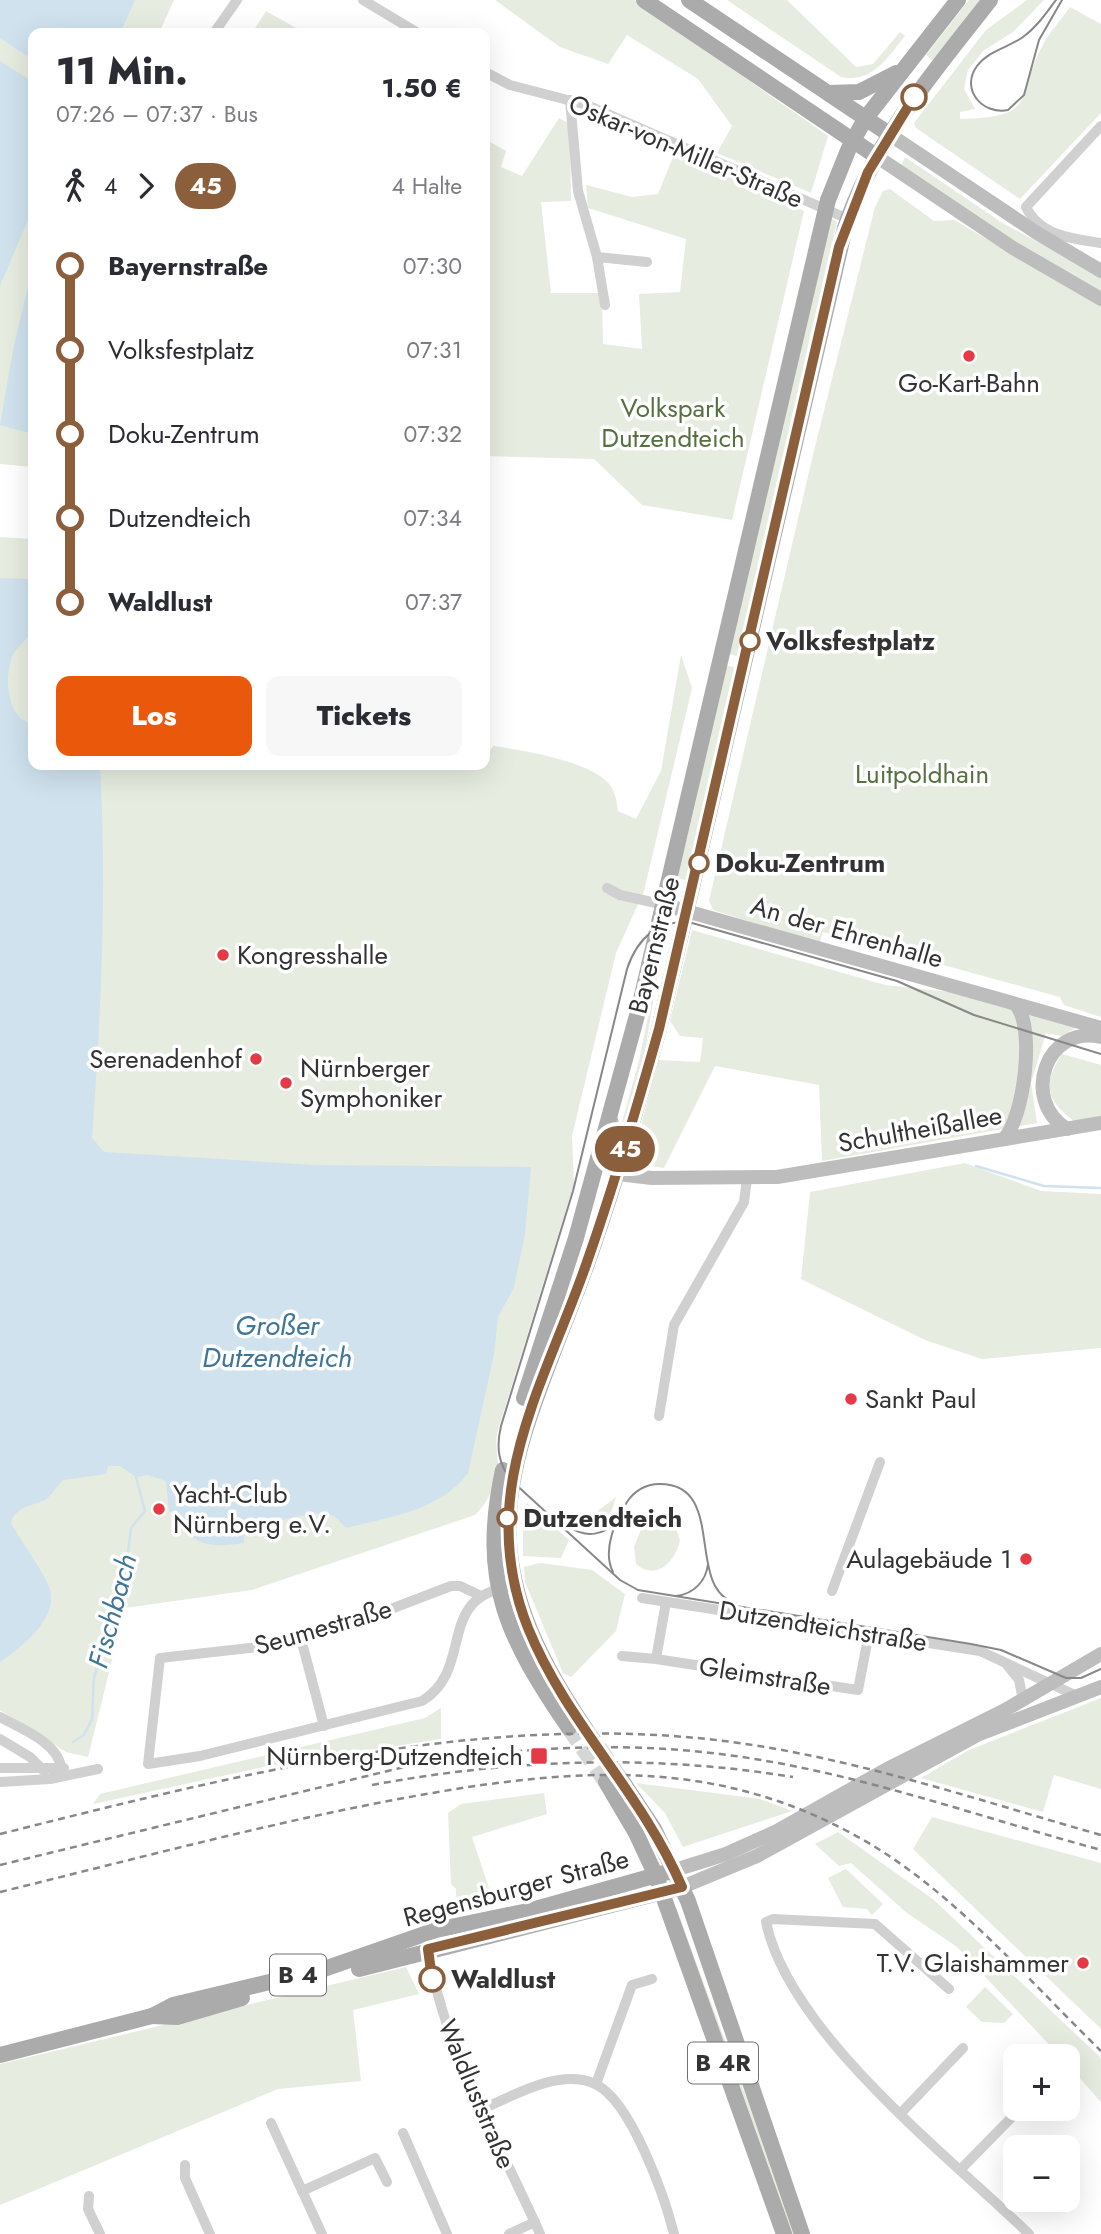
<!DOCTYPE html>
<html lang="de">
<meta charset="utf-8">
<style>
:root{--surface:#fff;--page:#f7f7f7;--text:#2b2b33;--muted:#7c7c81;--accent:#ea580c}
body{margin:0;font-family:Jost,sans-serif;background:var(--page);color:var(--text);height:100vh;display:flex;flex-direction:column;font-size:26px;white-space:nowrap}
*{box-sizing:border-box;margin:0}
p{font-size:23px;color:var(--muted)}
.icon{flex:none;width:38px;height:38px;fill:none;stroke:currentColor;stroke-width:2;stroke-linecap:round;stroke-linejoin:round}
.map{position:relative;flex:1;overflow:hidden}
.drawer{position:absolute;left:28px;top:28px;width:462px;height:742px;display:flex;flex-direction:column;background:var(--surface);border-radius:14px;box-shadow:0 7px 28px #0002}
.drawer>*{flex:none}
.badge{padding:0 14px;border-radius:23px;font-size:24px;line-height:46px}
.controls{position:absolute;left:1003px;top:2044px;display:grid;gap:14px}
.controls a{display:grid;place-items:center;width:77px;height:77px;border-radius:14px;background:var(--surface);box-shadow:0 7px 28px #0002;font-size:35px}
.map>.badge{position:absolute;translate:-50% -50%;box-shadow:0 0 0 4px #fff}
.legs{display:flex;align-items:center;gap:10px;height:77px;padding:0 28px;font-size:23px}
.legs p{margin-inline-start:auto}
.head{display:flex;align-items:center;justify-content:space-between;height:119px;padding:0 28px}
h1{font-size:38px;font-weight:800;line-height:52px}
.action{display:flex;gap:14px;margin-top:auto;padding:14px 28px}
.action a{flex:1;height:80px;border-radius:14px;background:var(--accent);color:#fff;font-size:28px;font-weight:800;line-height:80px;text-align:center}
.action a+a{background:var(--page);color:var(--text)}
ul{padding:0 28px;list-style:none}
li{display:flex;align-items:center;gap:24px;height:84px;font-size:26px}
li i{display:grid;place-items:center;width:10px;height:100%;margin:0 9px;background:currentColor}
li i::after{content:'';width:18px;height:18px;margin:-9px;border:5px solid;border-radius:50%;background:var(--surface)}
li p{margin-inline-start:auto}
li:first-child i{background:linear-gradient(#0000 50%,currentColor 0)}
li:last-child i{background:linear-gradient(currentColor 50%,#0000 0)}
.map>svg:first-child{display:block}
</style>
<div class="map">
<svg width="1101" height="2234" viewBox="0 0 1101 2234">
<rect width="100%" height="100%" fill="#fff"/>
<!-- green -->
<g fill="#e6ecdf">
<path d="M0,0h174l-15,33h-126v434l-33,-3z"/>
<path d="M495,0h139l194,136 -17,57 -94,-40 15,-27 -34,-47 -71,-44 -19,29 -48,-17z"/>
<path d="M727,0h60l69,67 17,-3 27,-32 5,4c-17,21 -33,48 -64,41z"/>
<path d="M969,0h15l-50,62 -8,-7z"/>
<path d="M1027,0h17l-31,32 -30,19 -15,19 -4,19 11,20 -15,3v7c82,-2 53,-21 84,-76 7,-13 18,-24 26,-36l31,17v89l-81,86 -104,-71 -2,-5 72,-93z"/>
<path d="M266,11l39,22h-53z"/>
<path d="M559,118l11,6 1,77 -30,1 10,91h51l1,51 39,5 -3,-55 41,-2 6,-53 -98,-31 -2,-23 46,12 26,-3 17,-42 129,59 -72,309 -90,-15 -48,-46 -109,-3v-317l21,12 -5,16 21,9z"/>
<path d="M905,157l99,67 97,51v17l-85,-49 -115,-77z"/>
<path d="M890,189l44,32 20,-1 147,85v712l-37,-12 -4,-8 -237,-65 -4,12 -106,-34 -4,-9 103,-442 63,-252 8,-16z"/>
<path d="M831,218l6,4 -96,435 -13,-3z"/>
<path d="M0,537l33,2v226h452v-13l4,1 4,-7c28,4 108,16 120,44 3,6 4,14 5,21l18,8 25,-48 20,-116 11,33 -48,203 -28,62 -44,183 2,48 -76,246c-3,12 -1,21 0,34 1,16 -11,40 -23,51l-223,75 -127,18 -37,149 -22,-5 -66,-42z"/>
<path d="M725,665l13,3 -48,213 -14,-3c21,-70 32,-142 49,-213z"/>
<path d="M692,930l193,55 74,8 120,33 -17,10 -16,-3 -15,50 6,40 -215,38 -3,-76 -104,-19 -51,102 -33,-5 27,-103 42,2 3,-24 -23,-2 -10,-15z"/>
<path d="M664,936l-23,139 -21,74 -3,-9 22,-79z"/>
<path d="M1062,1054l39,11v51l-27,5c-29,-21 -31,-38 -12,-67z"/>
<path d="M965,1163l76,28 60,3v154l-119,11 -57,-19 -124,-61 9,-87z"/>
<path d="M616,1497l-9,29 -11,5 -16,-2 6,-9z"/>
<path d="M527,1503l42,37 -8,18 -38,-2v-48z"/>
<path d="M659,1519l16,7 5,14c-4,20 -23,42 -44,24l-2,-17 8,-20z"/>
<path d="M540,1563l52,7 33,24 -9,37 -45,46 -8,-4 -38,-91 -1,-15z"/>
<path d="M1101,1698v91l-47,-14 -11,37 -122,-34 46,-27z"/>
<path d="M441,1708v31l-168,26 -180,39 7,-10 325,-76z"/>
<path d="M636,1783l124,16 32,12 -109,36 -18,-34z"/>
<path d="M544,1793l3,21 -75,23 23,69 -38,5 -1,-22 -5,-5 -3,-71 13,-9z"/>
<path d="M932,1817l169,46v166l-188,-180z"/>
<path d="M838,1832l96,68 167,158v44l-33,-37v-9h-8l-103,-109 -50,-34 -56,-50 -12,3 -24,-22z"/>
<path d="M846,1869l37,35 -11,11 -5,-6 -24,-2 -15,-29z"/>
<path d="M676,1907c39,109 81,217 121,327h-8l-116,-326z"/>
<path d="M406,1967l13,27 -66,16 8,71 -83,8 -278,116v-141z"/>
<path d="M985,1987l28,27 -9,9 -22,-1 -16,-15z"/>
</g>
<!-- water -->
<g fill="#cfe2ee">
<path d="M0,0h135l-15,33h-87v27l-33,-22z"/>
<path d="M0,61l33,21v126l-33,78z"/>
<path d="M33,266v168l-33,-9 14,-80z"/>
<path d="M0,578l33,1v54c-6,5 -15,13 -19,20 -11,21 -8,67 19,71v41h67c7,125 1,249 -8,373l12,14 211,13 216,2 -6,67 -11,53 -16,30 -4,37 -26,119c-28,38 -79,44 -122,55 -5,-5 -10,-12 -17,-14 -13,-4 -77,11 -85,22v7c-35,5 -52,4 -72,-31h-3l-3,-31 -18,-6 -12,2 -16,-11h-12l-2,8 -43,6c-5,5 -14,18 -18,20 -10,5 -30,6 -34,23 9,17 34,50 39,67 8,29 -29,58 -50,72z"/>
</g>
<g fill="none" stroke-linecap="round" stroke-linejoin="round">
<!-- stream -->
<g stroke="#cfe2ee" stroke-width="2.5">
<path d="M976,1166l68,20 57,2"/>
<path d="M73,1742l11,-7 8,-16 2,-42 30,-92 7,-57 14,-17 -9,-34"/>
</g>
<!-- primary-tunnel -->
<g stroke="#d6d6d6" stroke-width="16" stroke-dasharray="16 8" stroke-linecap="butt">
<path d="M569,1728l37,54"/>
<path d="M585,1728l37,53"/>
</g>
<!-- minor -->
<g stroke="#d0d0d0" stroke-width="10">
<path d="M363,0l55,33"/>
<path d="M214,33l23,-33"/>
<path d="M485,72l25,13 77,20 261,114"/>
<path d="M570,100l8,91 19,66 8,48"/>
<path d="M1101,126l-75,81c14,29 47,32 75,36"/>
<path d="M597,257l50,5"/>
<path d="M607,888l13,7 45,10"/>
<path d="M659,1416l15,-91 70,-123 3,-23"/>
<path d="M832,1591l48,-129"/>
<path d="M479,1595l-19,-9h-9l-102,39 -65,19 -124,14 -12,106 52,-8 222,-55c52,-32 15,-100 82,-113"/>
<path d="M642,1598l338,53 97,45"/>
<path d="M666,1602l-10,57 202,31 11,-57"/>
<path d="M301,1639l23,87"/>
<path d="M622,1656l34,3"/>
<path d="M1007,1665l12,15 4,20"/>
<path d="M0,1717c20,11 59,26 61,51l-11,11"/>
<path d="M0,1739l30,18 14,14"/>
<path d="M0,1768h64"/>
<path d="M0,1782l50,-3 48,-10"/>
<path d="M428,1949c16,102 71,192 112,285"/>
<path d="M949,1989l-74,-65 -102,-5 -7,3c23,111 183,234 263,312"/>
<path d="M596,2084l36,-99 20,-6"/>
<path d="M483,2109c31,-14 77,-41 112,-25 36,16 70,114 79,150"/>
<path d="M901,2113l62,-65"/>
<path d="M271,2123l51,111"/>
<path d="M403,2133l44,101"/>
<path d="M185,2165v13l25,56"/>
<path d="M961,2169l55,-56"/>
<path d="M302,2191l73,-33 12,24"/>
<path d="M89,2196l-1,13 12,25"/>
<path d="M509,2234l26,-12"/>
</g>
<!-- secondary -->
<g stroke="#bdbdbd" stroke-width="14">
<path d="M889,134l148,99 64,38"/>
<path d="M876,156l137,92 88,51"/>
<path d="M665,905l436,123"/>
<path d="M610,1117l5,16 -3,14 6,23 8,5 26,3 125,-1 324,-54"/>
<path d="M1067,1129c-47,-29 -21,-105 34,-92"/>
<path d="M1004,1139c20,-22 31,-109 13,-133"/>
<path d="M675,1870l51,-16 49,-22 112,-63 118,-59 96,-56"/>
<path d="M682,1887l75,-31 220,-121 124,-48"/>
</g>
<!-- primary -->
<g stroke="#ababab" stroke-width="16">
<path d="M644,0l232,156"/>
<path d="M689,0l200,134"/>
<path d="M829,93l30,-1 37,-19"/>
<path d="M524,1398l52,-160 63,-230 189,-808 21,-52 16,-29 93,-119"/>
<path d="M503,1470c-24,112 4,167 66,258"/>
<path d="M585,1728c-128,-187 -72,-265 -1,-456 29,-80 52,-162 75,-243l186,-801c29,-88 89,-156 145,-228"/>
<path d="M622,1781l32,48 34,72 114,333"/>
<path d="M606,1782l30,51 20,43 128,358"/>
<path d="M359,1969l323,-82"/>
<path d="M152,2016l25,1 65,-19"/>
<path d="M0,2055l152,-39 21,-11 151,-36 112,-39 92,-19 147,-41"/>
</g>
<!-- tram -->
<g stroke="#888" stroke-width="2">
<path d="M1056,0c-10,13 -19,27 -33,37 -15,11 -34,13 -46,29 -17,23 5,49 31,44l16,-15 15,-55 23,-40"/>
<path d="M1101,1054l-127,-39 -77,-34 -205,-58c-34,-5 -55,16 -65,46l-54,222 -72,235c-5,21 -3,38 11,55l108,99 18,10 333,54 30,6 65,28h15l20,-9"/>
<path d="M569,1527c17,11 35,9 49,-7"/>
<path d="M613,1572c-11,-21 2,-51 14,-70 7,-11 19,-18 32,-18 69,-1 25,105 77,119"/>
<path d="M676,1596c18,-2 30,-15 32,-32"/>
</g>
<!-- rail -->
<g stroke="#888" stroke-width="2.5" stroke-dasharray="7 5" stroke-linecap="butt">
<path d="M372,1785c140,-26 280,-31 421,-8"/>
<path d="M0,1834c232,-58 483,-123 724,-93 128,16 253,59 377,94"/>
<path d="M0,1865l400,-97c113,-22 228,-28 342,-11 122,18 241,61 359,93"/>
<path d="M0,1892c127,-31 254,-65 383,-90 94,-18 194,-34 289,-24 60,6 120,24 173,52 100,51 176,143 256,221"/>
</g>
</g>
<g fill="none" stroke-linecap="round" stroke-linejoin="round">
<!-- line-1 casing -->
<g stroke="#fff" stroke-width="16">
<path id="line-1" d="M432,1979l-4,-30 254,-62c-40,-94 -116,-165 -154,-259 -54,-135 16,-242 59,-366 27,-77 50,-155 72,-233l180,-782 29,-75 46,-75"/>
</g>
<!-- line-1 -->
<use href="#line-1" stroke="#8b5e3c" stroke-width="10"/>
</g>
<!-- markers -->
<g fill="#fff" stroke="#8b5e3c" stroke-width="3.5">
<circle cx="914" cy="97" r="12"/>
<circle cx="750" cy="641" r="9"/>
<circle cx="699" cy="863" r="9"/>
<circle cx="507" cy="1518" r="9"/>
<circle cx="432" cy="1979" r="12"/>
</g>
<g fill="#e63946" stroke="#fff" stroke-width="2.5">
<circle cx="969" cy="356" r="7"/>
<circle cx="223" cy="955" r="7"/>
<circle cx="256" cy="1059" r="7"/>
<circle cx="286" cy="1083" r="7"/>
<circle cx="851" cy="1399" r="7"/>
<circle cx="159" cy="1509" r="7"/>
<circle cx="1026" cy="1559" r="7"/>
<rect x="530" y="1747" width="18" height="18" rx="3.5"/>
<circle cx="1083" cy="1963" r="7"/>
</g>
<g text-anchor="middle" stroke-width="7" stroke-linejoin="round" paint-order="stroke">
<!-- shield labels -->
<g fill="#fff" stroke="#707070" stroke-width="2">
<rect x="270" y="1954.5" width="56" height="41" rx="5"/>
<rect x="688" y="2042.5" width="70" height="41" rx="5"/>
</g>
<g font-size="24" font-weight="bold" fill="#333">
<text x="298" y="1983">B 4</text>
<text x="723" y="2071">B 4R</text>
</g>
<!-- street labels -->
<g font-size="26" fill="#333" stroke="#fff">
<text transform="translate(686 151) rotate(23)" y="9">Oskar-von-Miller-Straße</text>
<text transform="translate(847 932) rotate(16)" y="9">An der Ehrenhalle</text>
<text transform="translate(654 945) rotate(-76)" y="9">Bayernstraße</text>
<text transform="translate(920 1129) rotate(-10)" y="9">Schultheißallee</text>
<text transform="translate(823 1626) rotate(9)" y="9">Dutzendteichstraße</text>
<text transform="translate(323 1627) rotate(-16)" y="9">Seumestraße</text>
<text transform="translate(765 1676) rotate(9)" y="9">Gleimstraße</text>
<text transform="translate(516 1888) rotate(-15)" y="9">Regensburger Straße</text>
<text transform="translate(477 2094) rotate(67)" y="9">Waldluststraße</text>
</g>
<!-- poi labels -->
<g font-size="26" fill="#333" stroke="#fff" text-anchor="start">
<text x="969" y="392" text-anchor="middle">Go-Kart-Bahn</text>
<text x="237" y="964">Kongresshalle</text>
<text x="242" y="1068" text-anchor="end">Serenadenhof</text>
<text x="300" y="1077">Nürnberger<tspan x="300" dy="30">Symphoniker</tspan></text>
<text x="865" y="1408">Sankt Paul</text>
<text x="173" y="1503">Yacht-Club<tspan x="173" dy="30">Nürnberg e.V.</tspan></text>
<text x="1012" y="1568" text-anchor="end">Aulagebäude 1</text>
<text x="523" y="1765" text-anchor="end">Nürnberg-Dutzendteich</text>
<text x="1069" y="1972" text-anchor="end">T.V. Glaishammer</text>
</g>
<!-- park labels -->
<g font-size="26" fill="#56703f" stroke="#fff">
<text x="673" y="417">Volkspark<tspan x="673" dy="30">Dutzendteich</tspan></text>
<text x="922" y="783">Luitpoldhain</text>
</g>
<!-- stop labels -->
<g font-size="26" font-weight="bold" fill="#333" stroke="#fff" text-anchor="start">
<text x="766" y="650">Volksfestplatz</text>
<text x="715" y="872">Doku-Zentrum</text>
<text x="523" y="1527">Dutzendteich</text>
<text x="451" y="1988">Waldlust</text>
</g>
<!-- water labels -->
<g font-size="28" font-style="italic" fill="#3f7597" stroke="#fff">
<text x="277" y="1335">Großer<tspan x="277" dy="32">Dutzendteich</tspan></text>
<text transform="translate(112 1611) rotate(-75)" y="10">Fischbach</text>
</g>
</g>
</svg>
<div class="controls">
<a>+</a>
<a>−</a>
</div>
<b class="badge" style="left:625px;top:1149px;background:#8b5e3c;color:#fff">45</b>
<section class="drawer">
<div class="head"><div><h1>11 Min.</h1><p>07:26 – 07:37 · Bus</p></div><b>1.50 €</b></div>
<div class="legs"><svg class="icon" aria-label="walk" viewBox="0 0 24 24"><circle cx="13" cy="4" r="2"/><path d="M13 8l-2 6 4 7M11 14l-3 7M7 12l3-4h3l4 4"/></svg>4<svg class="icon" aria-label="forward" viewBox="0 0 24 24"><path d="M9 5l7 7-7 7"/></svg><b class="badge" style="background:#8b5e3c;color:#fff">45</b><p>4 Halte</p></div>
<ul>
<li><i style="color:#8b5e3c"></i><b>Bayernstraße</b><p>07:30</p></li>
<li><i style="color:#8b5e3c"></i><span>Volksfestplatz</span><p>07:31</p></li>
<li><i style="color:#8b5e3c"></i><span>Doku-Zentrum</span><p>07:32</p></li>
<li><i style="color:#8b5e3c"></i><span>Dutzendteich</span><p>07:34</p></li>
<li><i style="color:#8b5e3c"></i><b>Waldlust</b><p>07:37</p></li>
</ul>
<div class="action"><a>Los</a><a>Tickets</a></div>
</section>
</div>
